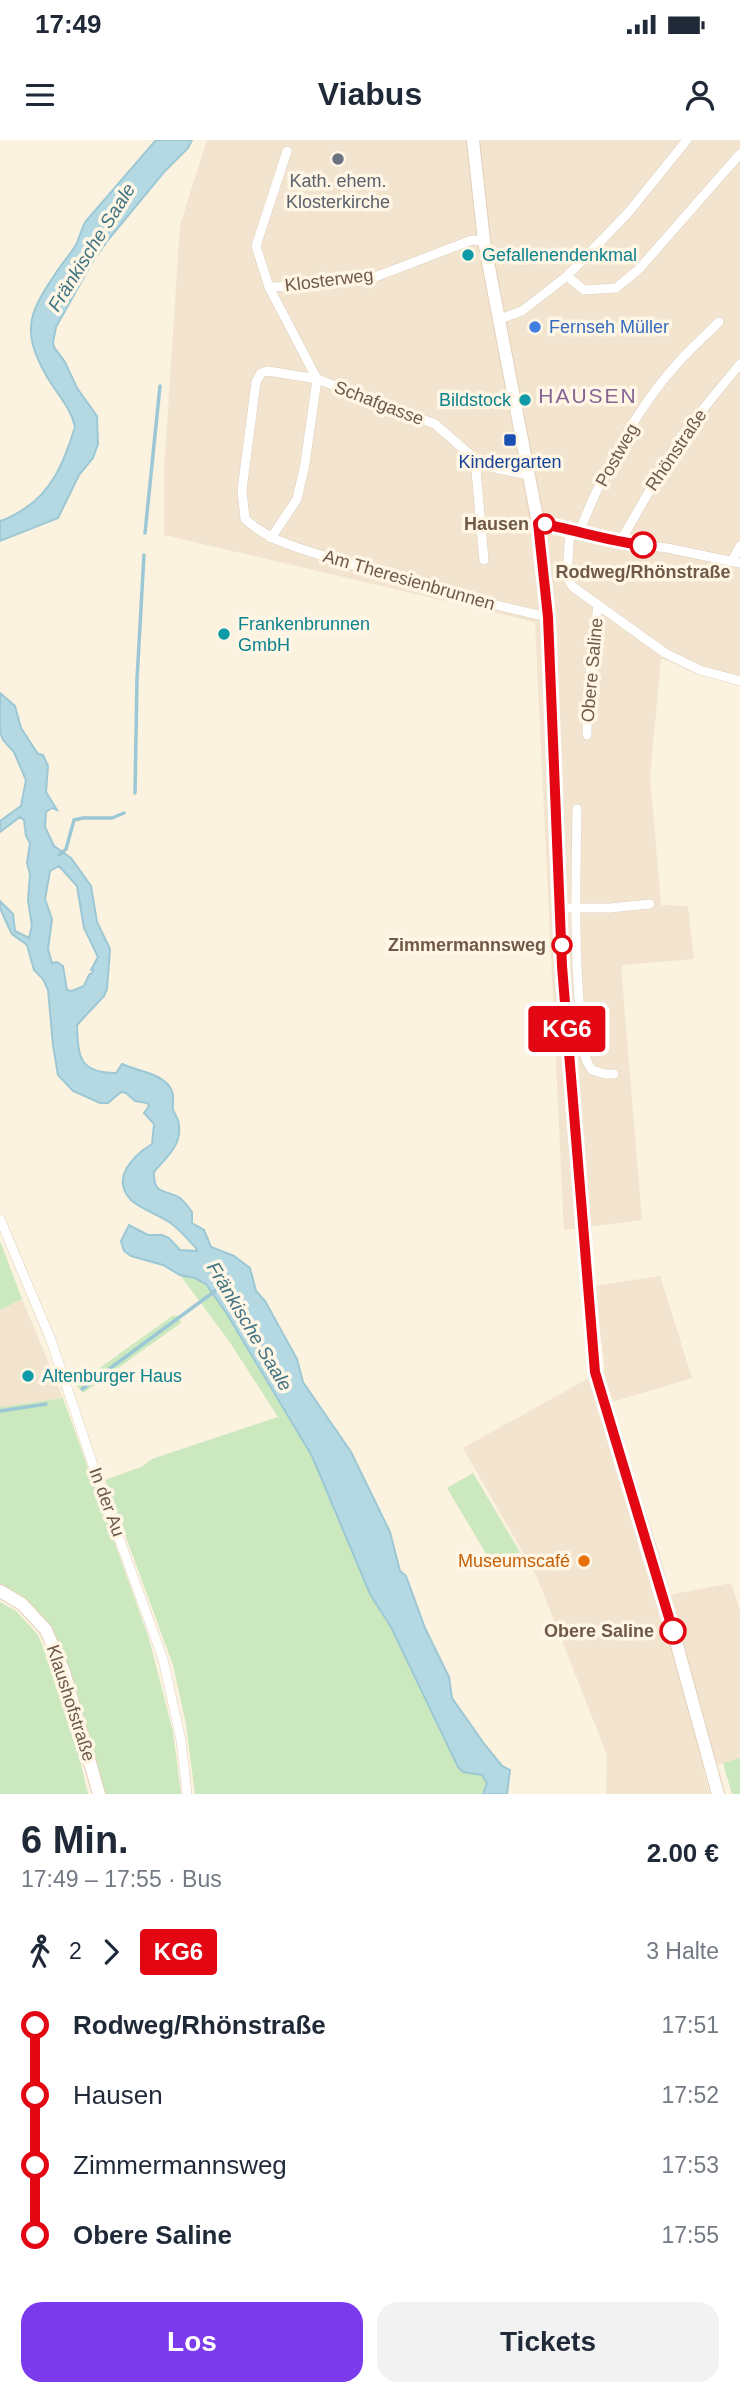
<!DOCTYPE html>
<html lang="de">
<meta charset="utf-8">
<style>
:root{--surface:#fff;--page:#f2f2f3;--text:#1f2937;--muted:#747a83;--accent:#7c3aed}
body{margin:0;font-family:Helvetica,sans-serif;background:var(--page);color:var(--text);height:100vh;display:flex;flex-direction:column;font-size:26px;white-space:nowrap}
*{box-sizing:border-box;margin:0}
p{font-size:23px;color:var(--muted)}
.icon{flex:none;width:38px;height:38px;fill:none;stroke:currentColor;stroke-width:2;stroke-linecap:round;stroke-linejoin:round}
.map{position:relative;height:1654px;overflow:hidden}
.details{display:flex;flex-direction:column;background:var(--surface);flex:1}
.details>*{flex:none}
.badge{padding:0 14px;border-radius:5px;font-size:24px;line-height:46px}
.map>.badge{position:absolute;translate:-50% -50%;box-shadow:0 0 0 4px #fff}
.legs{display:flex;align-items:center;gap:10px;height:77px;padding:0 21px;font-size:23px}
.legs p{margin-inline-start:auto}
.summary{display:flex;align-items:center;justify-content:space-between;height:119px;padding:0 21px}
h1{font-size:38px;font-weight:700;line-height:52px}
.cta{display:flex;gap:14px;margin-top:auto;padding:14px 21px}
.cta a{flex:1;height:80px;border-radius:21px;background:var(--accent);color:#fff;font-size:28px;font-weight:700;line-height:80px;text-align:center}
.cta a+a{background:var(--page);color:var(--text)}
ul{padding:0 21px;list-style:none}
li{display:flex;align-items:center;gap:24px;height:70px;font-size:26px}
li i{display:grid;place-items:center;width:10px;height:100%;margin:0 9px;background:currentColor}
li i::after{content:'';width:18px;height:18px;margin:-9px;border:5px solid;border-radius:50%;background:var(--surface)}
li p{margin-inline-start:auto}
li:first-child i{background:linear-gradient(#0000 50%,currentColor 0)}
li:last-child i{background:linear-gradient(currentColor 50%,#0000 0)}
.status{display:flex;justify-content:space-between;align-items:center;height:49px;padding:0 35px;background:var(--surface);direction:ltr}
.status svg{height:19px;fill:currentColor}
header{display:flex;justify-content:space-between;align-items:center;height:91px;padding:0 21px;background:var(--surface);font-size:32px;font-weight:700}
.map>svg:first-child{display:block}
</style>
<div class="status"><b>17:49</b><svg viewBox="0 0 49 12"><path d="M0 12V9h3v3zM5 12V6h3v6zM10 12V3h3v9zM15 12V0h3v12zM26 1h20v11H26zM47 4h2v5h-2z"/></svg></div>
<header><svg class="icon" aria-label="menu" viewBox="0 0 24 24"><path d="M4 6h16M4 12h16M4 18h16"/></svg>Viabus<svg class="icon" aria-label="person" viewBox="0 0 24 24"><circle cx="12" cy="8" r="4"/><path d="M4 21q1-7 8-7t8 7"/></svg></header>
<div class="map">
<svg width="740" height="1654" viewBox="0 0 740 1654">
<rect width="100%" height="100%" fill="#fbf2df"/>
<!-- residential -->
<g fill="#f2e4ce">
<path d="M207,0h533v544l-79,-25 -11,118 11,128 27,1 6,53 -73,6 21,255 -78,10 -29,-608 -371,-87v-64l16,-246z"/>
<path d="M660,1136l32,102 -80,24 58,193 61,-12 9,28v147l-37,11 7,25h-104l1,-39 -70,-178 -74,-129 142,-79 -11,-83z"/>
<path d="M22,1159l41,99 -63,9v-97z"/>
</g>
<!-- green -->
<g fill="#cce8bf">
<path d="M0,1101l22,58 -22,11z"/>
<path d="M180,1135l15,3 11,6 21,30 85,142 58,138 21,33 72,145 19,3 5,8 -4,11h-288l-9,-70 -13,-59 -68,-185 36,-13 11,-8 126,-42 -49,-76z"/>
<path d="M172,1176h6l3,7 -98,70 -7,-8z"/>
<path d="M63,1258l86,241 24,93 8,62h-79l-52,-167 -50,-41v-179z"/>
<path d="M473,1333l47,79 -26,15 -47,-79z"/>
<path d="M0,1462l16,9 22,24 17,40 21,68 12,51h-88z"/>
<path d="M740,1618v36h-8l-9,-31z"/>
</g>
<!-- water -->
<g fill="#b5d9e3" stroke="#9cc8d5" stroke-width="2" fill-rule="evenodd">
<path d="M156,0h36l-4,8 -24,24 -56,68 -15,21 -37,66 -3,15 1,5 11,15 12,26 20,28 1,28 -5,14 -14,17 -21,43 -58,23v-20c9,-2 16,-7 24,-12 29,-18 41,-50 51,-82 -4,-20 -19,-34 -29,-52 -27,-48 -15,-65 14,-108 5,-7 11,-14 16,-22 4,-8 5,-16 10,-24z"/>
<path d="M0,553l15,13 6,22 17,26 5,1 5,11 -2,26 11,18 -5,-2 -6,4 -1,15 9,19 17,12 20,28 6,36 13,27 -3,40 -3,7 -27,29c1,32 2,48 39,48l6,-9c15,7 40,9 49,25 4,7 1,14 2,21 1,2 4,8 5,10 6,25 -11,36 -24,52 -1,24 12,17 26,26 5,4 9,10 12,14v11l12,7 7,17 23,9 16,12 6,23 9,10 32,58 6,23 48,70 39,80 10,39 6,5 19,52 24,49 3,21 33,47 17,21 8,4 -3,24h-24l4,-11 -5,-8 -19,-3 -5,-5 -67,-140 -21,-33 -58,-138 -85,-142 -21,-30 -11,-6 -15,-3 -17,-10 -32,-9 -7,-5 -3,-10 8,-16 19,10h14l7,3 11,12 17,1 -1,-3c-9,-9 -16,-19 -27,-26 -12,-8 -28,-13 -38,-22 -21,-22 3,-45 21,-56l2,-20 -10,-11 5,-7 -2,-3 -12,-2 -9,-8 -5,-1 -13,11h-8l-27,-12 -15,-16 -5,-30 -5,-55 -5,-11 -9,-9 -7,-25 -15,-11 -4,-8 -8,-18v-7l13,13 2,17 14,7 3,-12 -4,-26 2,-26 -3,-11 3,-20 -4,-7 -2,-16 -4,-3 -20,15v-11l21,-15 5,-26 -12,-28 -11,-12 -3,-8zM59,726l18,20 7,42 14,29 -7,13h2v2l-4,3 -5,11 -12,5 -5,-1 -4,-24 -6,-4 -5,1 -4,-14 4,-30 -7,-20 5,-28z"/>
</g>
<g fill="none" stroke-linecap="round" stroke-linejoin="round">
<!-- stream -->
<g stroke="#9cc8d5" stroke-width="3.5">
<path d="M145,393l15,-147"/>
<path d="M135,653l2,-114 7,-124"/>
<path d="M59,715l7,-6 8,-29 9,-2h29l12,-5"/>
<path d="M82,1249l133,-98"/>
<path d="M0,1271l46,-7"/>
</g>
<!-- street casing -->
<g stroke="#dfcfbc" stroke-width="10">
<g id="street">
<path d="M287,11l-31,95 13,41 35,-1 71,-9 97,-37 12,1"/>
<path d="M567,136l17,14 32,-2 23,-19 101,-115"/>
<path d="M269,147l48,92 118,45 40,35 23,10 32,6"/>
<path d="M500,179l22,-8 45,-35 61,-63 59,-73"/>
<path d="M475,319l9,101"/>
<path d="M538,383l42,7 40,12 47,6 73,15"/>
<path d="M570,388l-3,49 6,10 92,66 35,17 40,11"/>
<path d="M580,390c22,-56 56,-121 97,-166 13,-15 28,-28 42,-42"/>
<path d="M271,398l26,-39 8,-35 12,-85 -49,-8 -7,2 -5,9 -14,108 3,29c27,25 65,32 98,43 68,21 136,40 205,55"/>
<path d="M620,402l61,-106 59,-72"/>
<path d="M732,421l8,-15"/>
<path d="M587,595l1,-44 10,-86"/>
<path d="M577,669c-1,68 -3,136 3,204 2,19 0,41 12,57l13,4h9"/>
<path d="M560,768h50l40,-4"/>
<path d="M0,1079l51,121 49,146 63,173 18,81 6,54"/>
</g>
</g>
<!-- secondary casing -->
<g stroke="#e3d0ba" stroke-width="14">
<g id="secondary">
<path d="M473,0l11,101 54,282 10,94 15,349 32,406 60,193 63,229"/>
<path d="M0,1451l22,13 24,26 18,42 35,122"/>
</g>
</g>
<!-- street -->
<use href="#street" stroke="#fff" stroke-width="9"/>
<!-- secondary -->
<use href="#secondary" stroke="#fff" stroke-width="12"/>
</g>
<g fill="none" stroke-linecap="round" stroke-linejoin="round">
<!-- line-1 casing -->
<g stroke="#fff" stroke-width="16">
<path id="line-1" d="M643,405c-36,-4 -70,-16 -105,-22l10,94 14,349 33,406 78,259"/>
</g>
<!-- line-1 -->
<use href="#line-1" stroke="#e30613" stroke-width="10"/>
</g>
<!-- markers -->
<circle fill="#6b7280" stroke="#fff6e5" stroke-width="2.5" cx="338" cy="19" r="7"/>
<g fill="#0f9aa8" stroke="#fff6e5" stroke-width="2.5">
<circle cx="468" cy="115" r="7"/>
<circle cx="525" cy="260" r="7"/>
<circle cx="224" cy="494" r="7"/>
<circle cx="28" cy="1236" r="7"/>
</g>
<circle fill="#3f7fe0" stroke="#fff6e5" stroke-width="2.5" cx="535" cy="187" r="7"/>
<rect fill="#1a4fb4" stroke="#fff6e5" stroke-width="2.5" x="503" y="293" width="14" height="14" rx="3.5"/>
<g fill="#fff" stroke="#e30613" stroke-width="3.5">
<circle cx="545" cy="384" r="9"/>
<circle cx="643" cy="405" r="12"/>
<circle cx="562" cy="805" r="9"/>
<circle cx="673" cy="1491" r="12"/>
</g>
<circle fill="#e8710a" stroke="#fff6e5" stroke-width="2.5" cx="584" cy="1421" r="7"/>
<g text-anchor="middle" stroke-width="7" stroke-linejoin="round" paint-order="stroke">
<!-- worship labels -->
<g font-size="18" fill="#5b616d" stroke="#fff6e5">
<text x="338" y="47">Kath. ehem.<tspan x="338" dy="21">Klosterkirche</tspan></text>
</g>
<!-- culture labels -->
<g font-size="18" fill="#0d838f" stroke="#fff6e5" text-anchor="start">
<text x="482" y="121">Gefallenendenkmal</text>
<text x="511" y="266" text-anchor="end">Bildstock</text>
<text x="238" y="490">Frankenbrunnen<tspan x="238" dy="21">GmbH</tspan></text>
<text x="42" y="1242">Altenburger Haus</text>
</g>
<!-- street labels -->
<g font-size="18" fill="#705948" stroke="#fff6e5">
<text transform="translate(329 140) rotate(-7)" y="6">Klosterweg</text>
<text transform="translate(379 263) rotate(21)" y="6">Schafgasse</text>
<text transform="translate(676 310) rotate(-56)" y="6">Rhönstraße</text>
<text transform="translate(617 315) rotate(-61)" y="6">Postweg</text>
<text transform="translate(409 440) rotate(16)" y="6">Am Theresienbrunnen</text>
<text transform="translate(592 530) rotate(-85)" y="6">Obere Saline</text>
<text transform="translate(107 1362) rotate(70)" y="6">In der Au</text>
<text transform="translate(71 1563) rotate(72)" y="6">Klaushofstraße</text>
</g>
<!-- shop labels -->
<g font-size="18" fill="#366cbe" stroke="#fff6e5" text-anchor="start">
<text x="549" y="193">Fernseh Müller</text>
</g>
<!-- transit labels -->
<g font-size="18" fill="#164399" stroke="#fff6e5">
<text x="510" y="328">Kindergarten</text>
</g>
<!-- stop labels -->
<g font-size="18" font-weight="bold" fill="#705948" stroke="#fff6e5" text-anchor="end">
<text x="529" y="390">Hausen</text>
<text x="643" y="438" text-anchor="middle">Rodweg/Rhönstraße</text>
<text x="546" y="811">Zimmermannsweg</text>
<text x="654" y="1497">Obere Saline</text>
</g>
<!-- food labels -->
<g font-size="18" fill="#c56008" stroke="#fff6e5" text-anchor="end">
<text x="570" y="1427">Museumscafé</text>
</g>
<!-- water labels -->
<g font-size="19" font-style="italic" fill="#427484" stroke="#fff6e5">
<text transform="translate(91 107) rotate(-58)" y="7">Fränkische Saale</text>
<text transform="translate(250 1186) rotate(59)" y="7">Fränkische Saale</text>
</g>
<!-- quarter labels -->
<g font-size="21" letter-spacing="2" fill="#876494" stroke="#fff6e5">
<text x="588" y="263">HAUSEN</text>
</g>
</g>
</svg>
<b class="badge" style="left:567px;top:889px;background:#e30613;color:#fff">KG6</b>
</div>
<section class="details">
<div class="summary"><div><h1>6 Min.</h1><p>17:49 – 17:55 · Bus</p></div><b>2.00 €</b></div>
<div class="legs"><svg class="icon" aria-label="walk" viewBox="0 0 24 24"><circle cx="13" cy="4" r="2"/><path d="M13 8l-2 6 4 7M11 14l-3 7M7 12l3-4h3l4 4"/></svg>2<svg class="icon" aria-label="forward" viewBox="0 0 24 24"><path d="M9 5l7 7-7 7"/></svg><b class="badge" style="background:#e30613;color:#fff">KG6</b><p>3 Halte</p></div>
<ul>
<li><i style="color:#e30613"></i><b>Rodweg/Rhönstraße</b><p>17:51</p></li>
<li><i style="color:#e30613"></i><span>Hausen</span><p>17:52</p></li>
<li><i style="color:#e30613"></i><span>Zimmermannsweg</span><p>17:53</p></li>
<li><i style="color:#e30613"></i><b>Obere Saline</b><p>17:55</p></li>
</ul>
<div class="cta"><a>Los</a><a>Tickets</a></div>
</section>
